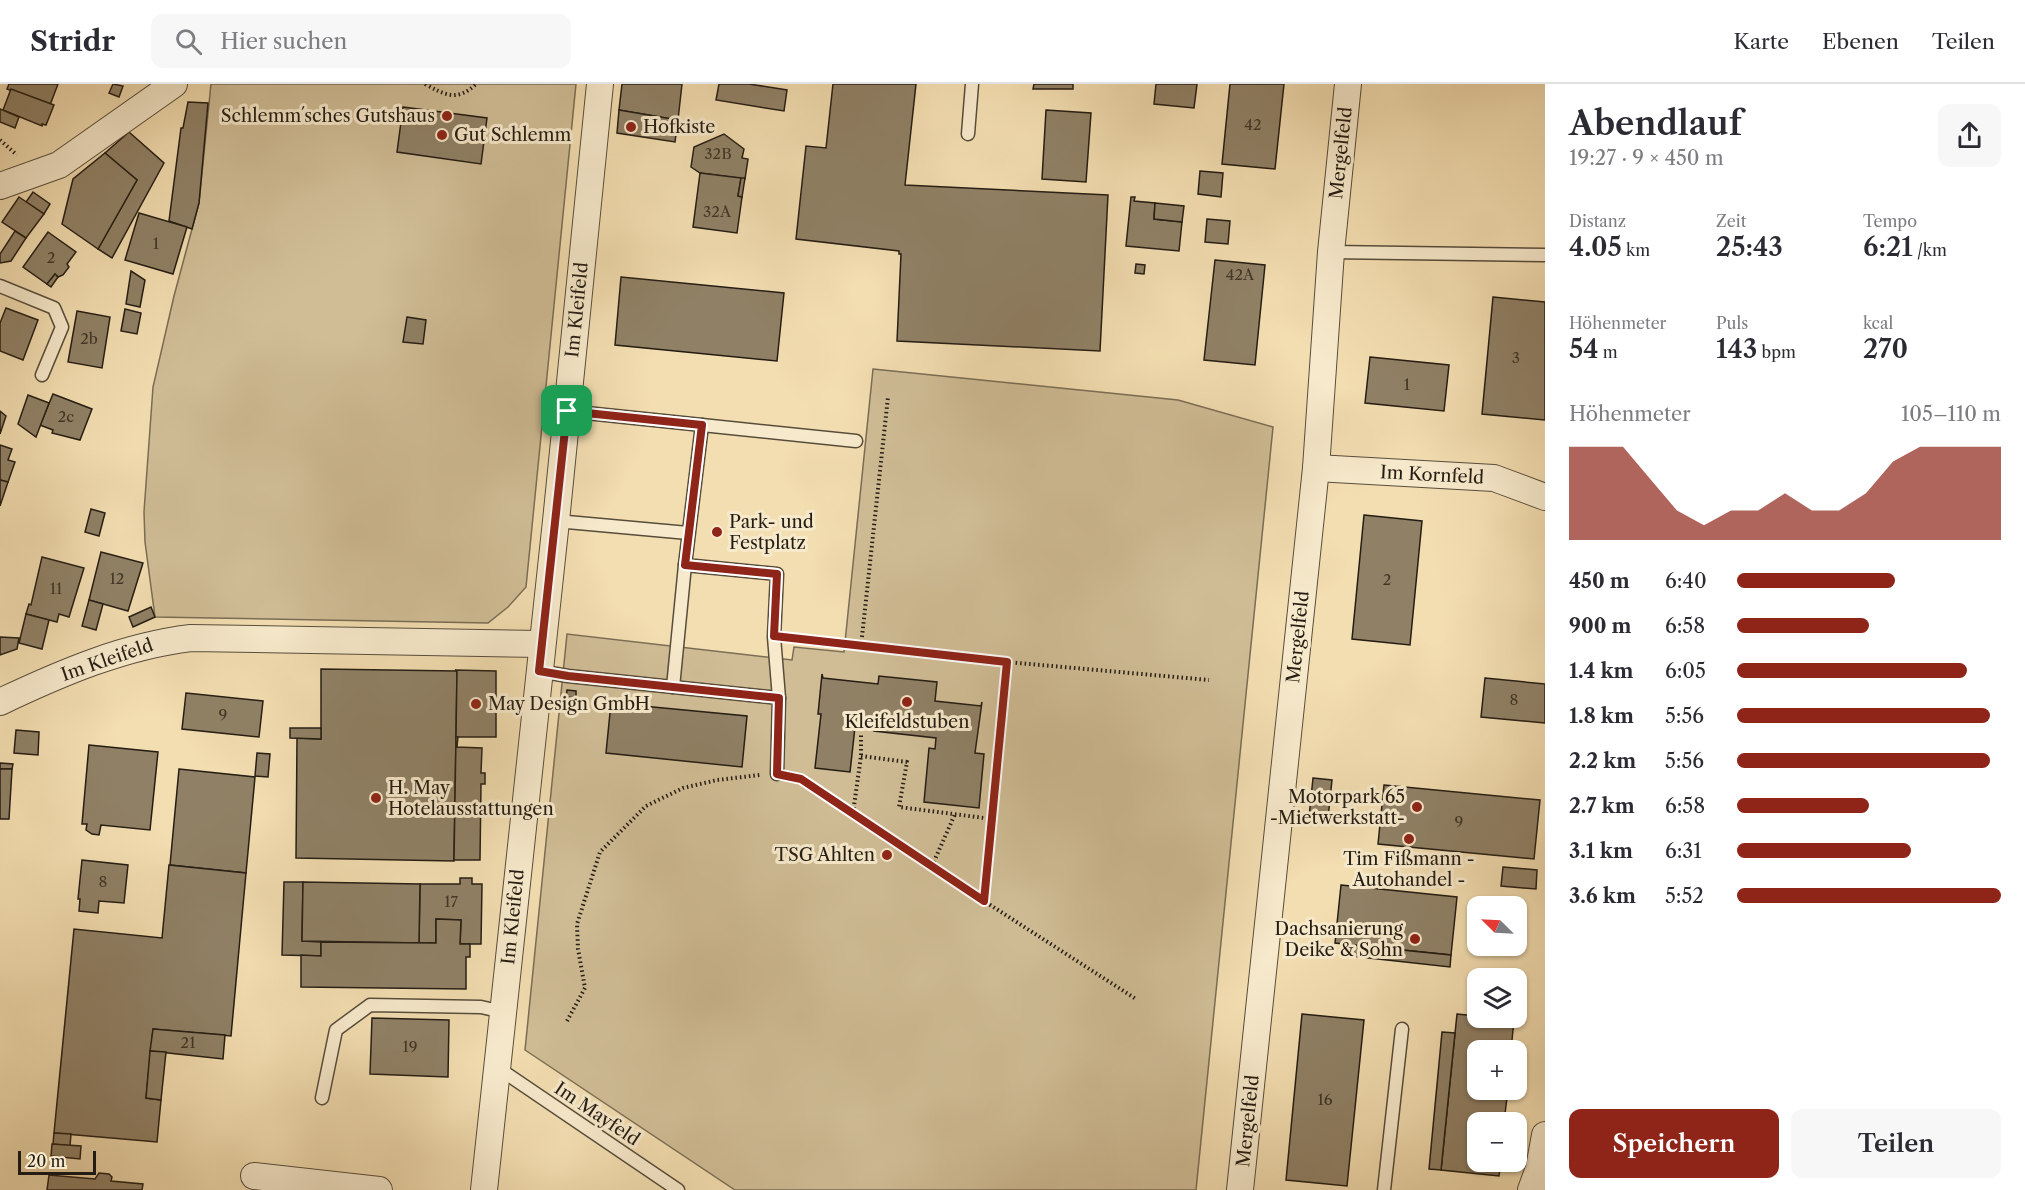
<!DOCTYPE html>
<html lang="de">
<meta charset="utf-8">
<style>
body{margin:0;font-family:"Libre Caslon Text",serif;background:#f7f7f7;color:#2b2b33;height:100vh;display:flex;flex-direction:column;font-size:22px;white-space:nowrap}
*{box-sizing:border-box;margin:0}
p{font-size:20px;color:#7c7c81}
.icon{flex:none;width:33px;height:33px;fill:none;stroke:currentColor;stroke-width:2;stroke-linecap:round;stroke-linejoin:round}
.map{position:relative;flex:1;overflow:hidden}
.drawer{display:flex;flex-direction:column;background:#fff;width:480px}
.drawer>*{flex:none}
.needle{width:39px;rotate:294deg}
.controls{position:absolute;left:1467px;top:812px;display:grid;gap:12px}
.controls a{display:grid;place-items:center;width:60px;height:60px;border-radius:12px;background:#fff;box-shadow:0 2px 4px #0004;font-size:30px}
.scale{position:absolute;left:18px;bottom:15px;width:78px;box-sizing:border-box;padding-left:6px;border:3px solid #251d14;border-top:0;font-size:16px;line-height:21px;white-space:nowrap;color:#251d14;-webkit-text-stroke:4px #f7eacc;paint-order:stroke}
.pin{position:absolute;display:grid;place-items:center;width:51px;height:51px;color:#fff;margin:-26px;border-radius:12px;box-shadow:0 3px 9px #0006}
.round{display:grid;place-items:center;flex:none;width:63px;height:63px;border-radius:12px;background:#f7f7f7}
.summary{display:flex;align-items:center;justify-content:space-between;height:102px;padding:0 24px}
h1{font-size:33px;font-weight:600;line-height:45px}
.metrics{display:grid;grid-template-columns:repeat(3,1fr);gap:9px;height:102px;padding:6px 24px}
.metrics div{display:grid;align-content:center}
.metrics b{font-size:26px;font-weight:600}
.metrics small{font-size:16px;font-weight:400}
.metrics p{font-size:16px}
.chart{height:168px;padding:12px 24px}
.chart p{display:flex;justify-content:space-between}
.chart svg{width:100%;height:108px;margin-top:6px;fill:#8f2418;opacity:.7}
.action{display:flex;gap:12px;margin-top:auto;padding:12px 24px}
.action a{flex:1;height:69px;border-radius:12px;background:#8f2418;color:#fff;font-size:24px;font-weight:600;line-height:69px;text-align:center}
.action a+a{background:#f7f7f7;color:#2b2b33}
ul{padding:0 24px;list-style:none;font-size:20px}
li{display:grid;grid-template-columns:96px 72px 1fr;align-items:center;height:45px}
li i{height:15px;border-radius:8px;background:#8f2418}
header{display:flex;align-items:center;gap:36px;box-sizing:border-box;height:84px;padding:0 30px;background:#fff;border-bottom:2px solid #e1e1e2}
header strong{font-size:28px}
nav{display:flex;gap:33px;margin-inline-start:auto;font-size:21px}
.search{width:420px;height:54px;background:#f7f7f7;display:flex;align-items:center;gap:15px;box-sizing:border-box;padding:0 21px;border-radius:12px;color:#7c7c81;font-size:22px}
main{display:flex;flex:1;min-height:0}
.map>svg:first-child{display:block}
.green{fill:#d0bd96;stroke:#7a6d55;stroke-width:1.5}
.building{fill:#908166;stroke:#251d14;stroke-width:1.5}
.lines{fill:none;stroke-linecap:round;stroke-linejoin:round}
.lane-casing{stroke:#584d3b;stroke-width:15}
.street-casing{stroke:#584d3b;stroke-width:28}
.path{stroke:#251d14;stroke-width:4;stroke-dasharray:1.5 3;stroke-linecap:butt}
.lane{stroke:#f7eacc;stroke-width:12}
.street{stroke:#f7eacc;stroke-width:26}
.route-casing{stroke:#fff;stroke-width:12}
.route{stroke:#8f2418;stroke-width:8}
.poi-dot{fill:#8f2418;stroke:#f7eacc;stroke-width:2}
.labels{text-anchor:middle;stroke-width:6;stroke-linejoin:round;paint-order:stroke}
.number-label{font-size:15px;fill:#403628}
.poi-label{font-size:18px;fill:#251d14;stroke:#f7eacc;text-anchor:start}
.street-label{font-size:18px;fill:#251d14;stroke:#f7eacc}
</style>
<header>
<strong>Stridr</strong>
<div class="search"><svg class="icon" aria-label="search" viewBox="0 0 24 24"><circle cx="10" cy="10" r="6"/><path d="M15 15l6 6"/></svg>Hier suchen</div>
<nav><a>Karte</a><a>Ebenen</a><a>Teilen</a></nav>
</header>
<main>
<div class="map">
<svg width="1545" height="1106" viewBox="0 0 1545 1106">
<rect width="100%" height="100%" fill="#f3deb1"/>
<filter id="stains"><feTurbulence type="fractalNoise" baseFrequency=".00333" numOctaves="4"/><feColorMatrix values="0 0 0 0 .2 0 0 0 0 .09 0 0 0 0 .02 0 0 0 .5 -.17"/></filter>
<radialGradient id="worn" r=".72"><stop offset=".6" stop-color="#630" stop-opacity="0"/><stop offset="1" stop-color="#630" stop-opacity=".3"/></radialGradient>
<!-- green -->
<g class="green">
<path d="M211,0h365l-50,503 -18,20 -20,16 -333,-6 -10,-75 -1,-30 9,-125 21,-91 25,-93z"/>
<path d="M873,285l305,31 95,27 -77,763h-461l-210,-140 42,-416 225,26 2,-13 50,5z"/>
</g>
<!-- building -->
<g class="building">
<path d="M9,0h49l-8,21 -43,-16z"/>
<path d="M113,0l10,2 -4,11 -10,-4z"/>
<path d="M622,0h60l-4,36 -59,-10z"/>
<path d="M719,0h30l38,6 -3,21 -68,-11z"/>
<path d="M833,0h83l-11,101 203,10 -8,156 -203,-10 4,-87h-2v-3l-103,-12 10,-93 20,2z"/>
<path d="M1034,0h39v5h-40z"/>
<path d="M1156,0h41l-3,24 -40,-4z"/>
<path d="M1230,0h54l-9,85 -53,-5z"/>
<path d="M11,5l43,16 -8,20 -4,-1v2l-39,-16z"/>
<path d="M188,18l20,1 -9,100 -7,26 -23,-8 12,-93h2z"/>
<path d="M403,23l84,11 -6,46 -84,-12z"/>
<path d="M0,25l19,8 -4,11 -15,-6z"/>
<path d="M619,26l59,10 -3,22 -58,-9z"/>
<path d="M1046,26l45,3 -5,69 -44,-3z"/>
<path d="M129,48l35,31 -52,95 -14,-9 39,-69 -32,-27z"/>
<path d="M724,50l20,15 -2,9 6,1 -3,20 -45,-6 -9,-6 3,-20z"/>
<path d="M105,69l32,27 -39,69 -36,-25 11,-45z"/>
<path d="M1200,87l23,2 -2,24 -23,-3z"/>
<path d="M700,89l41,5 -3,18 4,1 -5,36 -44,-6z"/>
<path d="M741,94h4l-3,19 -4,-1z"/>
<path d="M33,108l17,12 -6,10 -18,-12z"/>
<path d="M19,113l25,17 -18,24 -24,-16z"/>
<path d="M1131,113h4l-1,4 21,2 -1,16 28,3 -3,29 -53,-5z"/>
<path d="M1155,119l29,3 -2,16 -28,-3z"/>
<path d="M139,129l48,14 -14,47 -48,-14z"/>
<path d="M1207,135l23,2 -2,23 -23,-2z"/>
<path d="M15,147l11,7 -15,23 -11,2v-9z"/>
<path d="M48,148l28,20 -9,12 2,3 -6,8 -5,2 -3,-3 -8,10 -24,-17z"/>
<path d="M1215,176l50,5 -10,100 -51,-5z"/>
<path d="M1136,180l9,1 -1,9 -9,-1z"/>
<path d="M131,187l14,9 -5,27 -14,-3z"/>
<path d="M55,190l3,3 -7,10 -4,-3z"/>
<path d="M621,193l163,16 -7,68 -162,-16z"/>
<path d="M1493,213l52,5v118l-63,-6z"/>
<path d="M6,224l32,12 -15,40 -23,-9v-28z"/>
<path d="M125,225l16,4 -4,21 -16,-3z"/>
<path d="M77,227l33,6 -8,51 -34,-6z"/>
<path d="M407,233l19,3 -3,24 -20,-2z"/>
<path d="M1370,273l79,8 -5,46 -79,-8z"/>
<path d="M53,310l39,15 -12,31 -28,-7 1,-3 -13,-5z"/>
<path d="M28,311l21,8 -13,34 -18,-13z"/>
<path d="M0,327l6,5 -6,18z"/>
<path d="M0,361l12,4 -4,11 7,2 -7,20 -8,-2z"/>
<path d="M0,396l8,2 -8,24z"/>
<path d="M91,425l14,4 -6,23 -14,-4z"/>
<path d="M1364,431l58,6 -12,124 -58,-6z"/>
<path d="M101,468l42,11 -15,48 -39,-11z"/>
<path d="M42,473l42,11 -15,49 -10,-3 -2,8 -31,-8 3,-10 2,1z"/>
<path d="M89,516l14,4 -7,26 -14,-4z"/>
<path d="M151,523l4,10 -22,10 -4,-10z"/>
<path d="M26,530l23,6 -7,29 -23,-6z"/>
<path d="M0,553l19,1 -2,11 -17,6z"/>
<path d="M321,585l136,2 -3,190 -158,-3 1,-120 24,1z"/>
<path d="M455,586l41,1v66h-40l1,-66z"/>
<path d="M822,590l1,4 55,6 1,-8 58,6 -2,19 46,5 1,-4 -7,51 9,1 -5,54 -55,-6 5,-54 6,1 1,-11 -62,-7 1,-11 -19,-2 -6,54 -35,-4 6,-54h-3z"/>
<path d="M1485,594l60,6v39l-64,-6z"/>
<path d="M567,606l9,1v7l-10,-1z"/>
<path d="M186,609l77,8 -4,36 -77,-8z"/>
<path d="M611,619l136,13 -5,51 -136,-14z"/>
<path d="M290,644h31v11l-31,-1z"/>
<path d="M16,646l23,2 -1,23 -24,-2z"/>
<path d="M456,653h2l-1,10 25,1 -1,25h4v11h-4l-1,76h-26z"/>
<path d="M89,661l69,7 -8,78 -49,-5 -2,10 -7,-1 -6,-4 1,-6h-5z"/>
<path d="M257,669l13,1 -2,23 -13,-1z"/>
<path d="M0,679l13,1 -1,5h-12z"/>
<path d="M0,685h12l-3,50h-9z"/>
<path d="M179,685l76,8 -9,96 -76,-8z"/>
<path d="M1313,694l19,2 -4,38 -19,-1z"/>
<path d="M1384,701l156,15 -6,59 -156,-15z"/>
<path d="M82,776l46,5 -4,38 -25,-2 -1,12 -19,-2 1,-12h-2z"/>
<path d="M169,781l77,8 -15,163 -78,-7 -7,69 15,2 -4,42 -103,-9 20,-204 88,9z"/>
<path d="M1503,783l34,3 -1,19 -35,-3z"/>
<path d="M460,794h12v6h10l-1,60h-21l1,-24 -25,-1v24h-17l1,-59h40z"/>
<path d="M284,798h19l-1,59 19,1v14l-39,-1z"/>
<path d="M303,798l117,2 -1,59 -117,-2z"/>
<path d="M1341,801l116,12 -6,58 -116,-12z"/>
<path d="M436,835l25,1 -1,24h10v13h-4v32l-165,-2v-32l20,1v-14l115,1z"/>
<path d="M1352,861l99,10 -1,12 -99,-11z"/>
<path d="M1302,930l62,6 -17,166 -61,-6z"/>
<path d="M1457,930l57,6 -3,30h-33v39h30l-4,33h-26v39h23l-2,15 -58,-6z"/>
<path d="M372,934l77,2 -1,57 -78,-3z"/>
<path d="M153,945l72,6 -2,24 -73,-8z"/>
<path d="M1442,948l13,1 -14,137 -12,-1z"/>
<path d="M150,967l16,1 -5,48 -15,-2z"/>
<path d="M54,1049l17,1 -1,12 -17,-2z"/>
<path d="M52,1060l29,2 -1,13 -29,-3z"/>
<path d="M99,1089l10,1 3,3 -1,4 32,3 -1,6h-95l2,-15 46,4z"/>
</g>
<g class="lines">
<defs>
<g id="lane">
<path d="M968,50l4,-50"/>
<path d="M1331,168l214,3"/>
<path d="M0,202l54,22 8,19 -20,48"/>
<path d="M567,327l135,14 -17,140 92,9 -3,63 5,61"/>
<path d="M702,341l154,16"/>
<path d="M556,437l132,12"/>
<path d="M539,587l29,5 211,22 -2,76"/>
<path d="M673,603l12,-122"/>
<path d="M498,984l180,122"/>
<path d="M322,1014l14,-68 34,-25 111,2 22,5"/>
<path d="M1384,1106l18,-161"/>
</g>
<g id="street">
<path d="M0,102l59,-21 115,-81"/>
<path d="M1316,384l178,10 51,19"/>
<path d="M0,618c61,-29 124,-56 191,-64l351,6"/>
<path d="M254,1092l125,14"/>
<path d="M484,1106l72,-669 44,-437"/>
<path d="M1240,1106l76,-722 15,-216 17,-168"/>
<path d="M1531,1106l8,-22 6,-33"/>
</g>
</defs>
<!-- lane casing -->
<use href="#lane" class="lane-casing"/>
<!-- street casing -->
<use href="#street" class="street-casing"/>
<!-- path -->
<g class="path">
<path d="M425,0c20,11 32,18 51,0"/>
<path d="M0,56l17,15"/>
<path d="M792,554l215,24 202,18"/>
<path d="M861,562l27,-249"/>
<path d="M861,672l46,6 -8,45 93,12"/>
<path d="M794,693l7,2 183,122 152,98"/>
<path d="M853,729l8,-57v-21"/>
<path d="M932,782l23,-52"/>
<path d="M984,817l23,-239"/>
<path d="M567,937l18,-33 -7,-39 -1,-25 23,-72 46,-46 37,-18 34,-8 43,-5"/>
</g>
<!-- lane -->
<use href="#lane" class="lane"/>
<!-- street -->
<use href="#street" class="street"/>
</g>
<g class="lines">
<defs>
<path id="route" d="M567,327l135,14 -17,140 92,9 -3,62 233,26 -23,239 -183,-122 -24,-5 2,-76 -211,-22 -29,-5z"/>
</defs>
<!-- route casing -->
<use href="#route" class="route-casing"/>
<!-- route -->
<use href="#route" class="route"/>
</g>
<!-- markers -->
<g class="poi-dot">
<circle cx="447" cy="32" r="6"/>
<circle cx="631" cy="43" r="6"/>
<circle cx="442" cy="51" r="6"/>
<circle cx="717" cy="448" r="6"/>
<circle cx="907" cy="618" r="6"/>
<circle cx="476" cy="620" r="6"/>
<circle cx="376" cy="714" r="6"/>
<circle cx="1417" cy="723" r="6"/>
<circle cx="1409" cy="755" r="6"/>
<circle cx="887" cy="771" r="6"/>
<circle cx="1415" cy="855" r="6"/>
</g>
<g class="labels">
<!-- number labels -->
<g class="number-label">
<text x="1253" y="46">42</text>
<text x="718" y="75">32B</text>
<text x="717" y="133">32A</text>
<text x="156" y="165">1</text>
<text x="51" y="179">2</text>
<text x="1240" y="196">42A</text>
<text x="89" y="260">2b</text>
<text x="1516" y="279">3</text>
<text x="1407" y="306">1</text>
<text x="66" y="338">2c</text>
<text x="117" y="500">12</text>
<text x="1387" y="501">2</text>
<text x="56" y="510">11</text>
<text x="1514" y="621">8</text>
<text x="223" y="636">9</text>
<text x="1459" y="743">9</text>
<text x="103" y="803">8</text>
<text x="451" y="823">17</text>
<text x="188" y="964">21</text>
<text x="410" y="968">19</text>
<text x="1325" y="1021">16</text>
</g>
<!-- poi labels -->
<g class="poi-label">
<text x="435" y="38" text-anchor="end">Schlemm´sches Gutshaus</text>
<text x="643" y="49">Hofkiste</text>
<text x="454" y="57">Gut Schlemm</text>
<text x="729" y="444">Park- und<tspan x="729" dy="21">Festplatz</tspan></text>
<text x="488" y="626">May Design GmbH</text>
<text x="907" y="644" text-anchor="middle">Kleifeldstuben</text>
<text x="388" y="710">H. May<tspan x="388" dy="21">Hotelausstattungen</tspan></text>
<text x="1405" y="719" text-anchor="end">Motorpark 65<tspan x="1405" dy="21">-Mietwerkstatt-</tspan></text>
<text x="875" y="777" text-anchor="end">TSG Ahlten</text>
<text x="1409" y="781" text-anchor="middle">Tim Fißmann -<tspan x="1409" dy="21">Autohandel -</tspan></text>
<text x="1403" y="851" text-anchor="end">Dachsanierung<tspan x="1403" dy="21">Deike &amp; Sohn</tspan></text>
</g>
<!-- street labels -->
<g class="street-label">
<text transform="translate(1341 69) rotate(-84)" y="6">Mergelfeld</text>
<text transform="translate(577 226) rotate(-84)" y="6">Im Kleifeld</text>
<text transform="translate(1432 391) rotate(3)" y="6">Im Kornfeld</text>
<text transform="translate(1298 553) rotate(-84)" y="6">Mergelfeld</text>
<text transform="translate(107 576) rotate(-19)" y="6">Im Kleifeld</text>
<text transform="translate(513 833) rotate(-84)" y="6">Im Kleifeld</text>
<text transform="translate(597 1030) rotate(34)" y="6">Im Mayfeld</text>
<text transform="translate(1248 1037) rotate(-84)" y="6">Mergelfeld</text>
</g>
</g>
<rect width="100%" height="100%" filter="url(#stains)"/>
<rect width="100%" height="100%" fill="url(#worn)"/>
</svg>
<div class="controls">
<a><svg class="needle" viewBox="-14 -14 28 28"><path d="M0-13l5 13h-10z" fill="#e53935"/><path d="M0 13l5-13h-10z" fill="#7c7c81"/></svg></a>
<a><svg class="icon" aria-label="layers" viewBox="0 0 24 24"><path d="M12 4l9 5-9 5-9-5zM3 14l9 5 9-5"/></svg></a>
<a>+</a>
<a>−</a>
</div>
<div class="scale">20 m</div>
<div class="pin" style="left:567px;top:327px;background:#1e9e55"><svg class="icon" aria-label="arrive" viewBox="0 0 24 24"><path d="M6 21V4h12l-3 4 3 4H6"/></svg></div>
</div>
<section class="drawer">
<div class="summary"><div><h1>Abendlauf</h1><p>19:27 · 9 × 450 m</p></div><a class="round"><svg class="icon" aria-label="share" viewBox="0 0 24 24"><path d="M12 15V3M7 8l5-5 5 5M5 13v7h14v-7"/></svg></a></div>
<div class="metrics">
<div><p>Distanz</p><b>4.05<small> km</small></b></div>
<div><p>Zeit</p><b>25:43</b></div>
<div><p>Tempo</p><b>6:21<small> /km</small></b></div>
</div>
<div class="metrics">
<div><p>Höhenmeter</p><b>54<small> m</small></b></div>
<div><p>Puls</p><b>143<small> bpm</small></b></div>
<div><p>kcal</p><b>270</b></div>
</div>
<div class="chart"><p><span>Höhenmeter</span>105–110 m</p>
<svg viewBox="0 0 160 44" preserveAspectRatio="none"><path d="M0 44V6L10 6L20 6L30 19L40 32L50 38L60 32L70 32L80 25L90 32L100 32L110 25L120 12L130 6L140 6L150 6L160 6V44z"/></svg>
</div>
<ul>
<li><b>450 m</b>6:40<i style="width:60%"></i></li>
<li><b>900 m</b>6:58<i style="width:50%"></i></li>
<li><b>1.4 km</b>6:05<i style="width:87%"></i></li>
<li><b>1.8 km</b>5:56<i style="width:96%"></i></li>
<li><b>2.2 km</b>5:56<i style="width:96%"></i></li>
<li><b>2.7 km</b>6:58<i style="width:50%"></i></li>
<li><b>3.1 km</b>6:31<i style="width:66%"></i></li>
<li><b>3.6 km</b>5:52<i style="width:100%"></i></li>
</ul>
<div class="action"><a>Speichern</a><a>Teilen</a></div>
</section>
</main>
